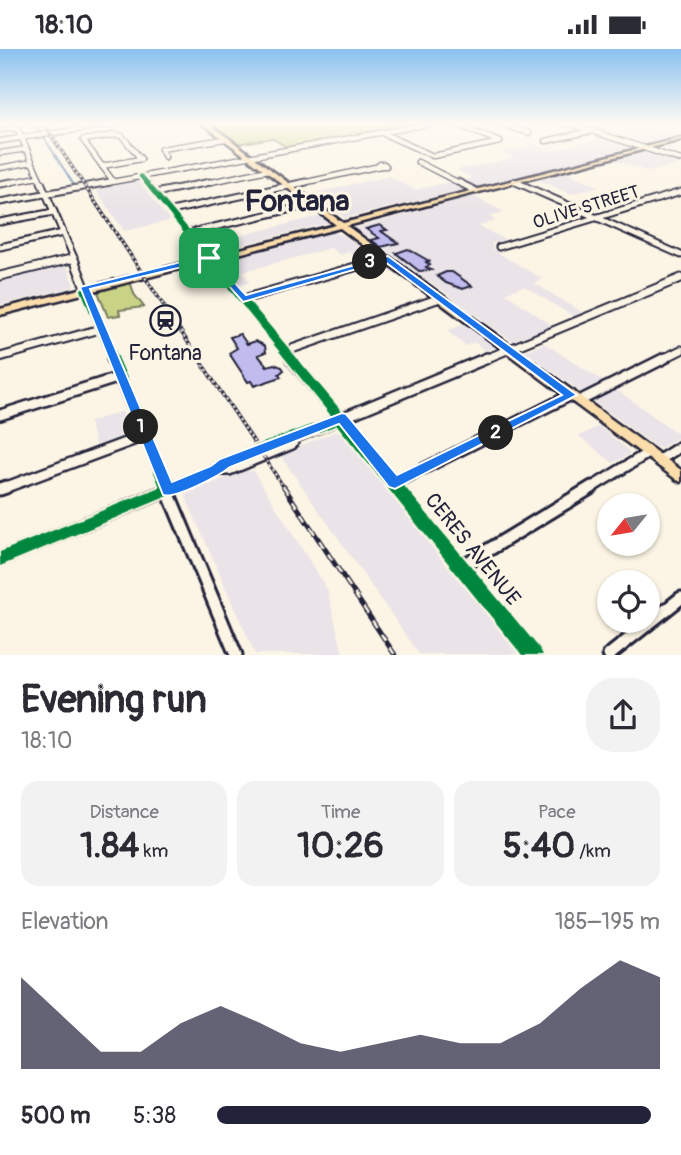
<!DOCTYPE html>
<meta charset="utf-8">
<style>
body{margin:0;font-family:Pangolin,sans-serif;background:#f2f2f3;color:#2b2b33;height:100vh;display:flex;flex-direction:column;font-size:26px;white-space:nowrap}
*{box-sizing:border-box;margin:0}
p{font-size:23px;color:#7c7c81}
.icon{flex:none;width:38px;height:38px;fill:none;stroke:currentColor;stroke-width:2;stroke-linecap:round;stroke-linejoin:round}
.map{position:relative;height:606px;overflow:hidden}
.panel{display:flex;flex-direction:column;background:#fff;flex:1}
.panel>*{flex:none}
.needle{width:46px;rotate:240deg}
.buttons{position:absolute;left:597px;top:444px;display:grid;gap:14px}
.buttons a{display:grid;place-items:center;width:63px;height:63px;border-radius:50%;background:#fff;box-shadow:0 2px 5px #0004;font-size:35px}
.pin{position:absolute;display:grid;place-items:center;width:60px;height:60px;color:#fff;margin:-30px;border-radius:14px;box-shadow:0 4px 10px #0006}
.km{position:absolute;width:35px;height:35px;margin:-18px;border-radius:50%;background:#222;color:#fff;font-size:19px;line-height:35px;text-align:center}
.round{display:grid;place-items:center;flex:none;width:74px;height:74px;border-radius:28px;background:#f2f2f3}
.overview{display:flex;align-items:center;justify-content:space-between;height:119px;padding:0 21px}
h1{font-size:38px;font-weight:800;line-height:52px}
.figures{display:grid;grid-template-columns:repeat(3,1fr);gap:10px;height:119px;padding:7px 21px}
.figures div{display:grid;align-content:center;border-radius:18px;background:#f2f2f3;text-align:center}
.figures b{font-size:35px;font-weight:800}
.figures small{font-size:19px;font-weight:400}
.figures p{font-size:19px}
.chart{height:196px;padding:14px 21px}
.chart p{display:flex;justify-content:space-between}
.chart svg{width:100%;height:126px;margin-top:7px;fill:#22223b;opacity:.7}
ul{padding:0 21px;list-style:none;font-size:23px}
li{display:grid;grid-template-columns:112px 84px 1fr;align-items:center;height:52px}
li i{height:18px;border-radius:9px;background:#22223b}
.status{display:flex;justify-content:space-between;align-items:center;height:49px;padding:0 35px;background:#fff;direction:ltr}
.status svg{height:19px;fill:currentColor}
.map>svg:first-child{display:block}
.built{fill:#eae4e8}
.green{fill:#c8d386;stroke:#757a60;stroke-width:2}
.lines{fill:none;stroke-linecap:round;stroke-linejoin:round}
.stream{stroke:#6c8daf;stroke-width:2}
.building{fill:#c1bcee;stroke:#22223b;stroke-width:2}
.minor-far4-casing{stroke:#22223b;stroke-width:7}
.minor-far3-casing{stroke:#22223b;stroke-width:9}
.minor-far2-casing{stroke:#22223b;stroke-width:11}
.minor-far1-casing{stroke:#22223b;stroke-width:14}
.minor-casing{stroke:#22223b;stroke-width:17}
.major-casing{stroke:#22223b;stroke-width:5}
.minor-far4{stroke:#fcf5e5;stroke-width:4.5}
.minor-far3{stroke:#fcf5e5;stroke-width:5}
.minor-far2{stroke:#fcf5e5;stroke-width:7}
.minor-far1{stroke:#fcf5e5;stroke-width:9}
.minor{stroke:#fcf5e5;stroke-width:11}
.major{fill:#faddab;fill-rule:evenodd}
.rail-far1-casing{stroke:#22223b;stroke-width:3.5}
.rail-casing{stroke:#22223b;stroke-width:5}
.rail-far1{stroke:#fcf5e5;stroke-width:2;stroke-dasharray:2.5;stroke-linecap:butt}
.rail{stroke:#fcf5e5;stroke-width:2.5;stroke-dasharray:8;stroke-linecap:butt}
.cycleway-casing{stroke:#fcf5e5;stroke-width:5}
.cycleway{fill:#00873e;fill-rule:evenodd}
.route{fill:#1a73e8;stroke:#fff;stroke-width:2;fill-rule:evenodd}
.labels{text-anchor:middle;stroke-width:6;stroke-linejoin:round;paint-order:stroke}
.far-street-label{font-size:18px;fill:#22223b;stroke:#fcf5e5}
.poi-label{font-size:21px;fill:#22223b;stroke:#fcf5e5}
.street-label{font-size:21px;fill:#22223b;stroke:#fcf5e5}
.far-town-label{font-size:30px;font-weight:bold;fill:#22223b;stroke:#fcf5e5}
</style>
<div class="status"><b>18:10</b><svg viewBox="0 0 49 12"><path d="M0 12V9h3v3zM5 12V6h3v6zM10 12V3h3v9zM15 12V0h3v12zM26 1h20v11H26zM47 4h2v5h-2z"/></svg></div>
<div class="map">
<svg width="681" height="606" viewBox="0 0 681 606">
<rect width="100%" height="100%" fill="#fcf5e5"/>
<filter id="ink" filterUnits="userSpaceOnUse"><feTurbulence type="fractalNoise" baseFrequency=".0143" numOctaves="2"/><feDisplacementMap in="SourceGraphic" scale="14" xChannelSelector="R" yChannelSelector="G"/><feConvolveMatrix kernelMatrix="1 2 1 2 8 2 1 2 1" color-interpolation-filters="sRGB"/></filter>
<g filter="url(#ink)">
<!-- built -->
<g class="built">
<path d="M648,78l32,9 -35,9 -26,-7 29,-3 -13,-5z"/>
<path d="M605,89l30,10 -160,39 -14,-6 11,-3 -16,-8 58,-12 -13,-6 33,-7 15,6z"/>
<path d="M648,103l33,10v2l-32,8 -35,-12z"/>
<path d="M565,123l34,14 -28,8 -34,-15z"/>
<path d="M389,127l26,14 37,-9 15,8 -122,29 -35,-24z"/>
<path d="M138,131l32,41 -46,10 -30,-44z"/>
<path d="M473,147l31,16 -15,4 6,5 -16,5 30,16 -17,1v6l8,2 -2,2 45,26 -9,4 50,30 -10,4 -50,-31 -19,7 48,33 -41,15 -157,-113z"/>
<path d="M320,167l9,7 -113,28 -10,-7z"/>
<path d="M331,182l13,5 32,21 -16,5 -11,-10 -9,3 -9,-7 -89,24 8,10 -9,3 -22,-25z"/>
<path d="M63,216h4l7,22 -74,18v-25z"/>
<path d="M465,275l30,23 -9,4 -12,-9 -9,4 -18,-15z"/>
<path d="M544,294l73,47 64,46 -20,12 -5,-1 -131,-96z"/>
<path d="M122,362l9,19 -5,5 -30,11 -7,-24z"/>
<path d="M599,377l30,25v4l-16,8 -34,-27z"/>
<path d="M336,382l4,1 179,222h-100l-139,-199z"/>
<path d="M248,419l2,4 3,-2 74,119 16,65h-88l-69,-156 1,-4z"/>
</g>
<!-- green -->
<g class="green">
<path d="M209,74h176l12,6 -109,19 -16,-10 -35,6z"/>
<path d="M127,234l4,1 3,10 10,13 -25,3 1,5 -12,2 -10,-25z"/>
</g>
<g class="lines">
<!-- stream -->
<g class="stream">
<path d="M35,74l6,10"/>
<path d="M43,87l31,49"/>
</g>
</g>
<!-- building -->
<g class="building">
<path d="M380,176l7,5 -6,1 17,12 -17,4 -10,-7 8,-2 -13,-9z"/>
<path d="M408,200l21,12 -3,1 4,3 -4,2 5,3 -12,1 -23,-18z"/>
<path d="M446,223h6l20,14 -9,3 -17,-6 -9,-7z"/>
<path d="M240,285l7,10 9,-3 9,5 1,6 -8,3 9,11 7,-2 8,3 2,3 -5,4 2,3 -27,9 -3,-5 -3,1 -19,-29 8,-5 -7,-11z"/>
</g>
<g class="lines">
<defs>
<g id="minor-far4">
<path d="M15,74l27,61"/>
<path d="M453,74l47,19"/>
<path d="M499,74l30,10"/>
<path d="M567,74l114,37"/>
<path d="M0,81l17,-2"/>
<path d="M382,84l51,23 67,-14"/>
<path d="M113,85l9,2 19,23"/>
<path d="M0,92l121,-18"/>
<path d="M546,92l45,-10"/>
<path d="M0,104l27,-4"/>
<path d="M165,108l-4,-8 64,-10"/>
<path d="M418,113l43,22"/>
<path d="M380,115h4l2,2h-8z"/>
<path d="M102,117l39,-7"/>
<path d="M0,119l32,-6"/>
<path d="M141,127l6,8"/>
<path d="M113,132l-30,-41 33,-5"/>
<path d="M514,132l6,3"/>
<path d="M2,135l36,-7"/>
<path d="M101,135l332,-61"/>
<path d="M201,135l67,-14"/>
<path d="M298,135l82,-18"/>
</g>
<g id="minor-far3">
<path d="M41,133l34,78"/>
<path d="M146,133l64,78"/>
<path d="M458,133l18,9"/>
<path d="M516,133l165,73"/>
<path d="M0,135l11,-2"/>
<path d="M155,144l55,-11"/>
<path d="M0,153l110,-20"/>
<path d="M171,162l135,-29"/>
<path d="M0,173l54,-10"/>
<path d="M188,184l125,-29"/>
<path d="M0,198l63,-14"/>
<path d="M499,198l182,-55"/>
<path d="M64,211l10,-2"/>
<path d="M377,211l8,-2"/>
</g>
<g id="minor-far2">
<path d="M74,210l39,101"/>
<path d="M209,210l83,101"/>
<path d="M0,227l71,-17"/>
<path d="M243,250l140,-40"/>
<path d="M286,302l154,-53"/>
<path d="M0,308l100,-28"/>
<path d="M483,311l198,-82"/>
<path d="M661,311l20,-10"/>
</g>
<g id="minor-far1">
<path d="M112,309l55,131"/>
<path d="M290,309l108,131"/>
<path d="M579,352l86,-43"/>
<path d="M0,366l120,-38"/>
<path d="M659,411l22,-14"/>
<path d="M216,421h13l63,-26 4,-7"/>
<path d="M395,434l176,-88"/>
<path d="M1,440l143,-53"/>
<path d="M171,440l45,-19 9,-7 71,-26 191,-79"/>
<path d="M589,440l59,-36"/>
</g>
<g id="minor">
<path d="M166,438l70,168"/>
<path d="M396,438l138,168"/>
<path d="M0,440l6,-2"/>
<path d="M0,510l175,-72"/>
<path d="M462,517l130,-79"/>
<path d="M609,606l72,-57"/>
</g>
<path id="major" d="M202,74h6l135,100 338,-85v2l-334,86 334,244v12l-4,-2 -337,-252 -340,87v-6l336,-84z"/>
</defs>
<!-- minor-far4 casing -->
<use href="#minor-far4" class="minor-far4-casing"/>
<!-- minor-far3 casing -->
<use href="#minor-far3" class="minor-far3-casing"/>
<!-- minor-far2 casing -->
<use href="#minor-far2" class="minor-far2-casing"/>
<!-- minor-far1 casing -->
<use href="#minor-far1" class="minor-far1-casing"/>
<!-- minor casing -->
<use href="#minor" class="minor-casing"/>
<!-- major casing -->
<use href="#major" class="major-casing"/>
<!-- minor-far4 -->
<use href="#minor-far4" class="minor-far4"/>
<!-- minor-far3 -->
<use href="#minor-far3" class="minor-far3"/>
<!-- minor-far2 -->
<use href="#minor-far2" class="minor-far2"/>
<!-- minor-far1 -->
<use href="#minor-far1" class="minor-far1"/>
<!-- minor -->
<use href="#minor" class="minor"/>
<!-- major -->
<use href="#major" class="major"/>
<defs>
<path id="rail-far1" d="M43,74l242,366"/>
<path id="rail" d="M284,438l111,168"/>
</defs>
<!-- rail-far1 casing -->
<use href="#rail-far1" class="rail-far1-casing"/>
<!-- rail casing -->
<use href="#rail" class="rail-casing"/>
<!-- rail-far1 -->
<use href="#rail-far1" class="rail-far1"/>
<!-- rail -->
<use href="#rail" class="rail"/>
<defs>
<path id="cycleway" d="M141,125l2,1 201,239 2,1 2,4 192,230 3,6h-21l-185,-230 -107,42 -9,7 -221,92v-14l160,-65 -79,-197 1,-2h6l1,2 83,192 39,-16 9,-7 112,-42 -193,-240v-2z"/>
</defs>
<!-- cycleway casing -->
<use href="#cycleway" class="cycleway-casing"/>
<!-- cycleway -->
<use href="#cycleway" class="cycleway"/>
</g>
</g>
<!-- sky -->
<linearGradient id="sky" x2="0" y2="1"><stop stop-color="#8ac1f0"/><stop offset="0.47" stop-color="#fefaf3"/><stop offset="1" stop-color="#fefaf3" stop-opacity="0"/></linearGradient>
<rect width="681" height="159" fill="url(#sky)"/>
<!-- route -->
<path class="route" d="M209,206l37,40 142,-39 189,139 -182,94 -6,-2 -50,-63 -109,43c-11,9 -55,32 -67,28l-83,-208zM207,212l36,41 141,-41 178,134 -165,80 -51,-61 -4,-1 -122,46 -9,7 -39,16 -82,-193z"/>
<!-- icons -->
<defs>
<symbol id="station-ring" viewBox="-11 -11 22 22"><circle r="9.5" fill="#fcf5e5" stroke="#22223b" stroke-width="1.5"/><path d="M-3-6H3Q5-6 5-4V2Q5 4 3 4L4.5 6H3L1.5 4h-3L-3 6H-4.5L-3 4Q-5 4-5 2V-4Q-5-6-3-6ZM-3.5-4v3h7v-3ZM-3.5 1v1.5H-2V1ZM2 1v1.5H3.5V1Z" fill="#22223b"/></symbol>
</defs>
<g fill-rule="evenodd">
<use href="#station-ring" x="148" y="254" width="35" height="35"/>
</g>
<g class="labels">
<!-- far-street labels -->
<g class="far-street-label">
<text transform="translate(586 158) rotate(-17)" y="6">OLIVE STREET</text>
</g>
<!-- poi labels -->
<g class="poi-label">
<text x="165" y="311">Fontana</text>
</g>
<!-- street labels -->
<g class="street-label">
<text transform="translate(473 500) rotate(51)" y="7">CERES AVENUE</text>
</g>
<!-- far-town labels -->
<g class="far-town-label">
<text x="297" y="162">Fontana</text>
</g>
</g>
</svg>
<div class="buttons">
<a><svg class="needle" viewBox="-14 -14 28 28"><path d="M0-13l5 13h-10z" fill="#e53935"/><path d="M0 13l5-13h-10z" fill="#7c7c81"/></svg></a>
<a><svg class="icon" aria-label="locate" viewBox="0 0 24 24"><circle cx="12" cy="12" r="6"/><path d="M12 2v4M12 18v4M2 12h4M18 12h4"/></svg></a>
</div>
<div class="pin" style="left:209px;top:209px;background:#1e9e55"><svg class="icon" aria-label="arrive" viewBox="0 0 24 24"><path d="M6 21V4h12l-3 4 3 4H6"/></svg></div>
<b class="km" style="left:141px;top:378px">1</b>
<b class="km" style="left:496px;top:384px">2</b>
<b class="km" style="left:370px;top:213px">3</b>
</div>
<section class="panel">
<div class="overview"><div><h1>Evening run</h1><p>18:10</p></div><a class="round"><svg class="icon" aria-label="share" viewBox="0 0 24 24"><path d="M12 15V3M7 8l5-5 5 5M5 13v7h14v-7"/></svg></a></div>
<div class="figures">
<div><p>Distance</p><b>1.84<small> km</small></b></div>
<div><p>Time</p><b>10:26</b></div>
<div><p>Pace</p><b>5:40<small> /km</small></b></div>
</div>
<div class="chart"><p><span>Elevation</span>185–195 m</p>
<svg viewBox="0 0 160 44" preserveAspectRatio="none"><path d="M0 44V12L10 25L20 38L30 38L40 28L50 22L60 28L70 35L80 38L90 35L100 32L110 35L120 35L130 28L140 16L150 6L160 12V44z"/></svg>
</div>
<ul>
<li><b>500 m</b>5:38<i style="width:98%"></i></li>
</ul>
</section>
